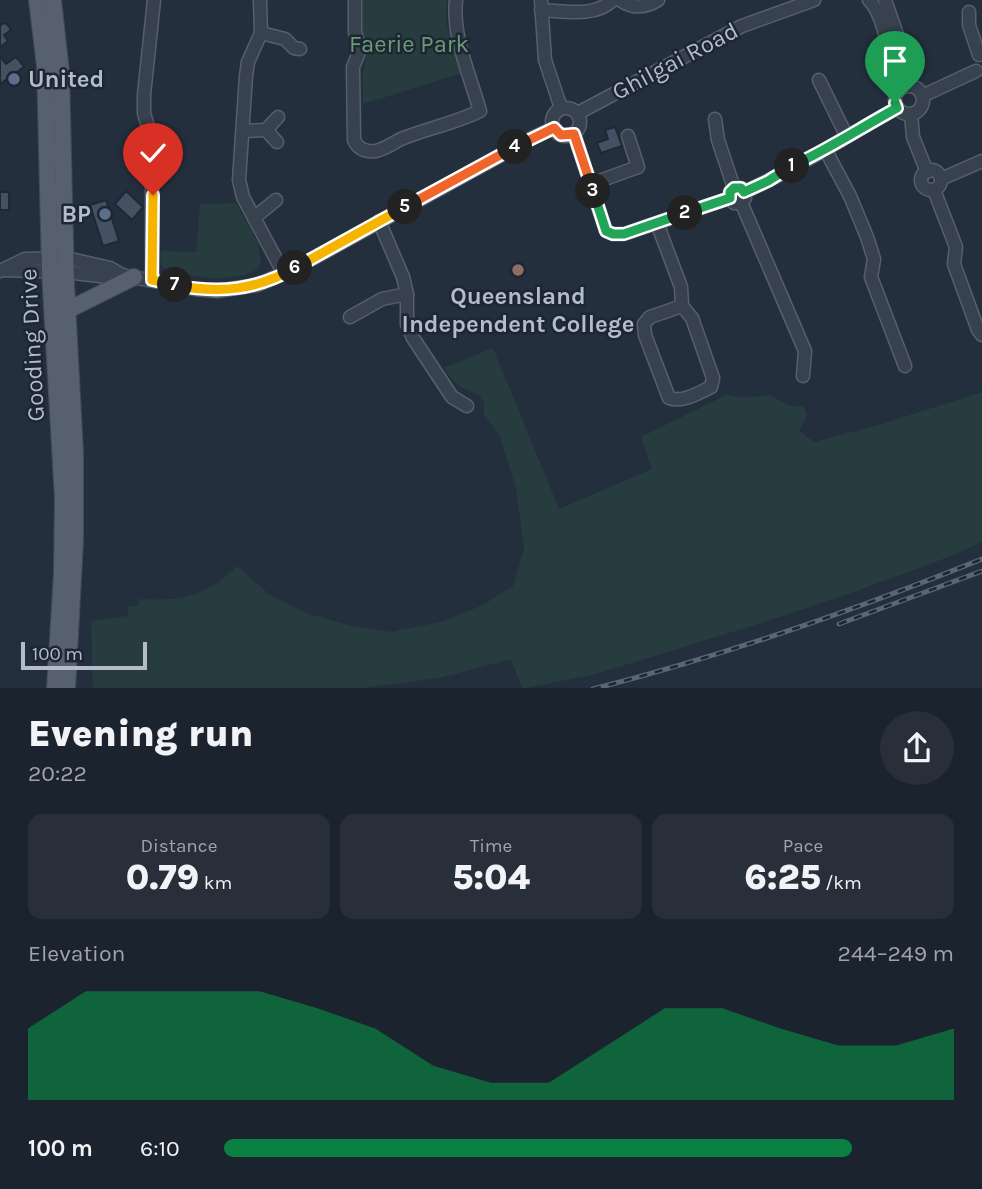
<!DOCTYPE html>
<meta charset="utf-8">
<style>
body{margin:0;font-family:Karla,sans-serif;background:#282f3a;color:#f1f3f6;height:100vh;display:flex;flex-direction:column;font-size:26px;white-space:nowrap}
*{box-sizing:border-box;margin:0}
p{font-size:23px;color:#a0a4aa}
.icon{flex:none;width:38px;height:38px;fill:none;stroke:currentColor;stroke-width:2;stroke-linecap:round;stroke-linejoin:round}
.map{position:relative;height:688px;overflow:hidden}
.details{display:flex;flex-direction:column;background:#1b232e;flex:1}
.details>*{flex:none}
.scale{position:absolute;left:21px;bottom:18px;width:126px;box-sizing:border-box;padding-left:7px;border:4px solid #b4bcc9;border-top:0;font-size:19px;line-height:24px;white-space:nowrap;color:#b4bcc9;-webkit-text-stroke:5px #1d2633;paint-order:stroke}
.pin{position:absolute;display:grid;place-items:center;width:60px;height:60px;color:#fff;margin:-72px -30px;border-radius:50% 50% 50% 0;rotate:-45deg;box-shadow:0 0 7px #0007}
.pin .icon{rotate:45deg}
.km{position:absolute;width:35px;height:35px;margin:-18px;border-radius:50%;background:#222;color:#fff;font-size:19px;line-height:35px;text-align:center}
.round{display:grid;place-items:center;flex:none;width:74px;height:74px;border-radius:37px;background:#282f3a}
.summary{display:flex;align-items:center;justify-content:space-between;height:119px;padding:0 28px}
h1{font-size:38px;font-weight:800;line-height:52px}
.metrics{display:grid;grid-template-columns:repeat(3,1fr);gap:10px;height:119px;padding:7px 28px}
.metrics div{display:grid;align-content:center;border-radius:14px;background:#282f3a;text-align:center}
.metrics b{font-size:35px;font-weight:800}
.metrics small{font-size:19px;font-weight:400}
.metrics p{font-size:19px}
.chart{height:196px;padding:14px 28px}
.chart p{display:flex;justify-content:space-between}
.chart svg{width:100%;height:126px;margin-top:7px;fill:#0b8043;opacity:.7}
ul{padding:0 28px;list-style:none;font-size:23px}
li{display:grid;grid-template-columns:112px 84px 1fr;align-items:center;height:52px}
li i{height:18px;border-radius:9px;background:#0b8043}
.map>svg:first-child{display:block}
.green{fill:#263c3f}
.building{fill:#455162;stroke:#1f2835;stroke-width:2}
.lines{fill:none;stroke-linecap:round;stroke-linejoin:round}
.minor-casing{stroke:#565f6c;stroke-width:15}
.major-casing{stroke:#414a57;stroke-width:18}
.minor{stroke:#38414e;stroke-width:12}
.major{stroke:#56606e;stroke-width:16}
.rail-casing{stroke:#5a6575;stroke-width:5}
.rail{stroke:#1d2633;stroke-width:2.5;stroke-dasharray:8;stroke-linecap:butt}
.split-1-casing{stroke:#fff;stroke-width:14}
.split-2-casing{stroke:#fff;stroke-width:14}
.split-3-casing{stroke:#fff;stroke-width:14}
.split-4-casing{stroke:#fff;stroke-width:14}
.split-5-casing{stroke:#fff;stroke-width:14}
.split-6-casing{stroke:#fff;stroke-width:14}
.split-7-casing{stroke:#fff;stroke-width:14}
.split-8-casing{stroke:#fff;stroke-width:14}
.split-1{stroke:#22a559;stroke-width:9}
.split-2{stroke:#22a559;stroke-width:9}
.split-3{stroke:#22a559;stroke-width:9}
.split-4{stroke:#f0652b;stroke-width:9}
.split-5{stroke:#f0652b;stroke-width:9}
.split-6{stroke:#f5b400;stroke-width:9}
.split-7{stroke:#f5b400;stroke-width:9}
.split-8{stroke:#f5b400;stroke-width:9}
.service-dot{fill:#5c6f8a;stroke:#1d2633;stroke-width:2.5}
.education-dot{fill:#8d6e63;stroke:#1d2633;stroke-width:2.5}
.labels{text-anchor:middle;stroke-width:5;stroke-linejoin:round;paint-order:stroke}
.park-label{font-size:24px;fill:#6b9a76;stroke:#1d2633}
.street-label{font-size:24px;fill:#b4bcc9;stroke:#1d2633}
.poi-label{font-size:24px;font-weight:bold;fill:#b4bcc9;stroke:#1d2633;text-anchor:start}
</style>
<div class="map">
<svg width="982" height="689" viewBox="0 0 982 689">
<rect width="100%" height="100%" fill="#242f3e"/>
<!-- green -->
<g class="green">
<path d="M363,0h84l-1,22 16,51 -99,31v-33l4,-17 -4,-20z"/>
<path d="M236,203l22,40 3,20 -6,8 -11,4 -26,4 -48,-6 -10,-9 1,-13 35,1 4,-48z"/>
<path d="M493,348l66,161 93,-40 -11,-32 85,-42 16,3 27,-3 19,10 16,2 3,9 -8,15 15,11 68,-18 100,-32v150l-28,13 -103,38 -96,32 -159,49 -70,14h-4l-11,-29 -72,19 -76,10h-270l-2,-67 36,-5 2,-10h9l2,-7c42,2 66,-2 97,-33l33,29 36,18 45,13 41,6 52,-11 39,-16 30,-19 11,-37 -8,-61 -17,-54 -15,-20v-11l-6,-9c-18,-5 -24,-11 -34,-26z"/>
</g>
<!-- building -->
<g class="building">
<path d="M3,23l4,1 4,6 -7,5 4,6 -8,6v-21z"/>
<path d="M0,56l6,8 10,-7 8,10 -24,17z"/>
<path d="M615,127l7,19 -21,7 -4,-10 11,-4 -3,-9z"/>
<path d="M126,191l17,16 -11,13 -17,-16z"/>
<rect x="0" y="192" width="9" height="18"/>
<path d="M106,200l13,41 -16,5 -13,-41z"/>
</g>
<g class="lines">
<defs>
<g id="minor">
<path d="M260,0l1,33 -13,29 -2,14 -7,104 4,17 41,77"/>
<path d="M355,0v32l5,18 -7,17 1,73c4,9 11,12 22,11 9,-2 17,-8 25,-12 27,-11 52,-15 79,-28 -10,-36 -28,-74 -24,-111"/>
<path d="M541,0l4,60 16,48"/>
<path d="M620,0c13,9 25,8 38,0"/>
<path d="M869,0c17,16 22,68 29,91"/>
<path d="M885,0l15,43 6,30 5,13"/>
<path d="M541,10c24,1 53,8 72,-10"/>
<path d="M969,12v13l10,30"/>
<path d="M261,33l24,6 9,9 6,1"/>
<path d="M819,80l27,55"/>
<circle cx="909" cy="100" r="14"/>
<path d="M922,96l54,-25"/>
<circle cx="566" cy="122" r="14"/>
<path d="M578,113l164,-87 72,-26"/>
<path d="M911,114l2,23 14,35"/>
<path d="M715,119l3,21 16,48"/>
<path d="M266,130l12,-13"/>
<path d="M243,131l23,-1 11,12"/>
<path d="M574,134l32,97 7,3h11l106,-36 4,5 7,-1 4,-4 -1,-6 -3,-4h-7l-4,4v6"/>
<path d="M826,151l24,45 17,41 7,22 -3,18 34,89"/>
<circle cx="931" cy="180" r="10"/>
<path d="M941,179l41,-18"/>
<path d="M591,184l47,-17 -10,-31"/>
<path d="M934,190l22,57 -2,17 24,66 4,5"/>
<path d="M744,192c54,-24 102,-56 153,-84"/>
<path d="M741,202l64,149 -2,25"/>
<path d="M254,218l22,-18"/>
<path d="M379,221l24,56 4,17v30l6,14 39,59 15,9"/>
<path d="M657,223l24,64 1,19 10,12 21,60 -2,9c-12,6 -29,16 -42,11l-24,-63 -1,-11 6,-7 32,-11"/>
<path d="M4,270l62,2 42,5 14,-2"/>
<path d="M0,271l25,-12 41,-1 44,10 12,7 73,14 22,2 40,-6 35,-15 242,-133 20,-9"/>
<path d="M152,280v-139l-8,-28v-18l10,-95"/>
<path d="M350,317l32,-18 25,-5"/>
</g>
<g id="major">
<path d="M37,0l8,66 5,205 13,228 -1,74 -7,116"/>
<path d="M53,0l8,72 5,212 9,169v88l-8,148"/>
<path d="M68,310l66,-33"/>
</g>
</defs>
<!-- minor casing -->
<use href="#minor" class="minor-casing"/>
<!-- major casing -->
<use href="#major" class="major-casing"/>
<!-- minor -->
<use href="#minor" class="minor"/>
<!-- major -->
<use href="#major" class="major"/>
<defs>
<g id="rail">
<path d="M839,624l143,-53"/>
<path d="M593,689c133,-34 262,-79 389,-130"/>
</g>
</defs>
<!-- rail casing -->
<use href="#rail" class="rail-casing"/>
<!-- rail -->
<use href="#rail" class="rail"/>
</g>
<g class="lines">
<defs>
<path id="split-1" d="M792,166c37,-17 70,-39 105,-58l-2,-5"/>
<path id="split-2" d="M685,213l45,-15v-6l4,-4h7l3,4 24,-11 24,-15"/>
<path id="split-3" d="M593,191l13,40 7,3h11l61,-21"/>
<path id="split-4" d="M515,147l39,-19 7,7 13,-1 19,57"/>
<path id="split-5" d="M405,207l110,-60"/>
<path id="split-6" d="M295,268l110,-61"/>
<path id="split-7" d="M175,285c44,9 81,5 120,-17"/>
<path id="split-8" d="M153,195l-1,85 23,5"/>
</defs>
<!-- split-1 casing -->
<use href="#split-1" class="split-1-casing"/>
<!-- split-2 casing -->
<use href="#split-2" class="split-2-casing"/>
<!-- split-3 casing -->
<use href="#split-3" class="split-3-casing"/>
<!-- split-4 casing -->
<use href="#split-4" class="split-4-casing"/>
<!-- split-5 casing -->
<use href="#split-5" class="split-5-casing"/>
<!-- split-6 casing -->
<use href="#split-6" class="split-6-casing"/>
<!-- split-7 casing -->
<use href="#split-7" class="split-7-casing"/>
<!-- split-8 casing -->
<use href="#split-8" class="split-8-casing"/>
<!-- split-1 -->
<use href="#split-1" class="split-1"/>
<!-- split-2 -->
<use href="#split-2" class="split-2"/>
<!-- split-3 -->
<use href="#split-3" class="split-3"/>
<!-- split-4 -->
<use href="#split-4" class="split-4"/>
<!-- split-5 -->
<use href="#split-5" class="split-5"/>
<!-- split-6 -->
<use href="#split-6" class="split-6"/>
<!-- split-7 -->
<use href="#split-7" class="split-7"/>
<!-- split-8 -->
<use href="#split-8" class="split-8"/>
</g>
<!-- markers -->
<g class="service-dot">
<circle cx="14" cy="79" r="7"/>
<circle cx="105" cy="214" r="7"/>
</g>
<circle class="education-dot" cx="518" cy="270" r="7"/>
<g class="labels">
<!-- park labels -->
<g class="park-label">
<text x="409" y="52">Faerie Park</text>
</g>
<!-- street labels -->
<g class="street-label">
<text transform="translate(675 61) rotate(-28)" y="8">Ghilgai Road</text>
<text transform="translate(32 345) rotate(-93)" y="8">Gooding Drive</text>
</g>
<!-- poi labels -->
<g class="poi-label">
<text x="28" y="87">United</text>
<text x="91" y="222" text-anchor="end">BP</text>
<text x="518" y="304" text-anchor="middle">Queensland<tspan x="518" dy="28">Independent College</tspan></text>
</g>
</g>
</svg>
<div class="scale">100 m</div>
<div class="pin" style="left:895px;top:103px;background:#1e9e55"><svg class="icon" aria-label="arrive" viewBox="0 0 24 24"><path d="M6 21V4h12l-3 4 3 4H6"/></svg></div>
<div class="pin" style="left:153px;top:195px;background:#d93025"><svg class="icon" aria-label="check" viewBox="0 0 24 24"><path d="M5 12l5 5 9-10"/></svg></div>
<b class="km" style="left:792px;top:166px">1</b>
<b class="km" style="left:685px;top:213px">2</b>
<b class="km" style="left:593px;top:191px">3</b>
<b class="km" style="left:515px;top:147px">4</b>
<b class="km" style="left:405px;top:207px">5</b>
<b class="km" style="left:295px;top:268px">6</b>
<b class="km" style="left:175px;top:285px">7</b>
</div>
<section class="details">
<div class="summary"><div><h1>Evening run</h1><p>20:22</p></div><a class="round"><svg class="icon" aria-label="share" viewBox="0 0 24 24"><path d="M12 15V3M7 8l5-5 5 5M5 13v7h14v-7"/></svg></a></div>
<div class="metrics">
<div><p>Distance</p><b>0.79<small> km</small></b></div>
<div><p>Time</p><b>5:04</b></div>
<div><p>Pace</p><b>6:25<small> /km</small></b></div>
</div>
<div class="chart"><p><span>Elevation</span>244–249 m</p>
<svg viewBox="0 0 160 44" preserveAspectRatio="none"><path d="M0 44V19L10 6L20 6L30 6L40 6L50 12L60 19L70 32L80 38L90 38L100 25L110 12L120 12L130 19L140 25L150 25L160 19V44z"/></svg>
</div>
<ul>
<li><b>100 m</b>6:10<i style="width:86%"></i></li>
</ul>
</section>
